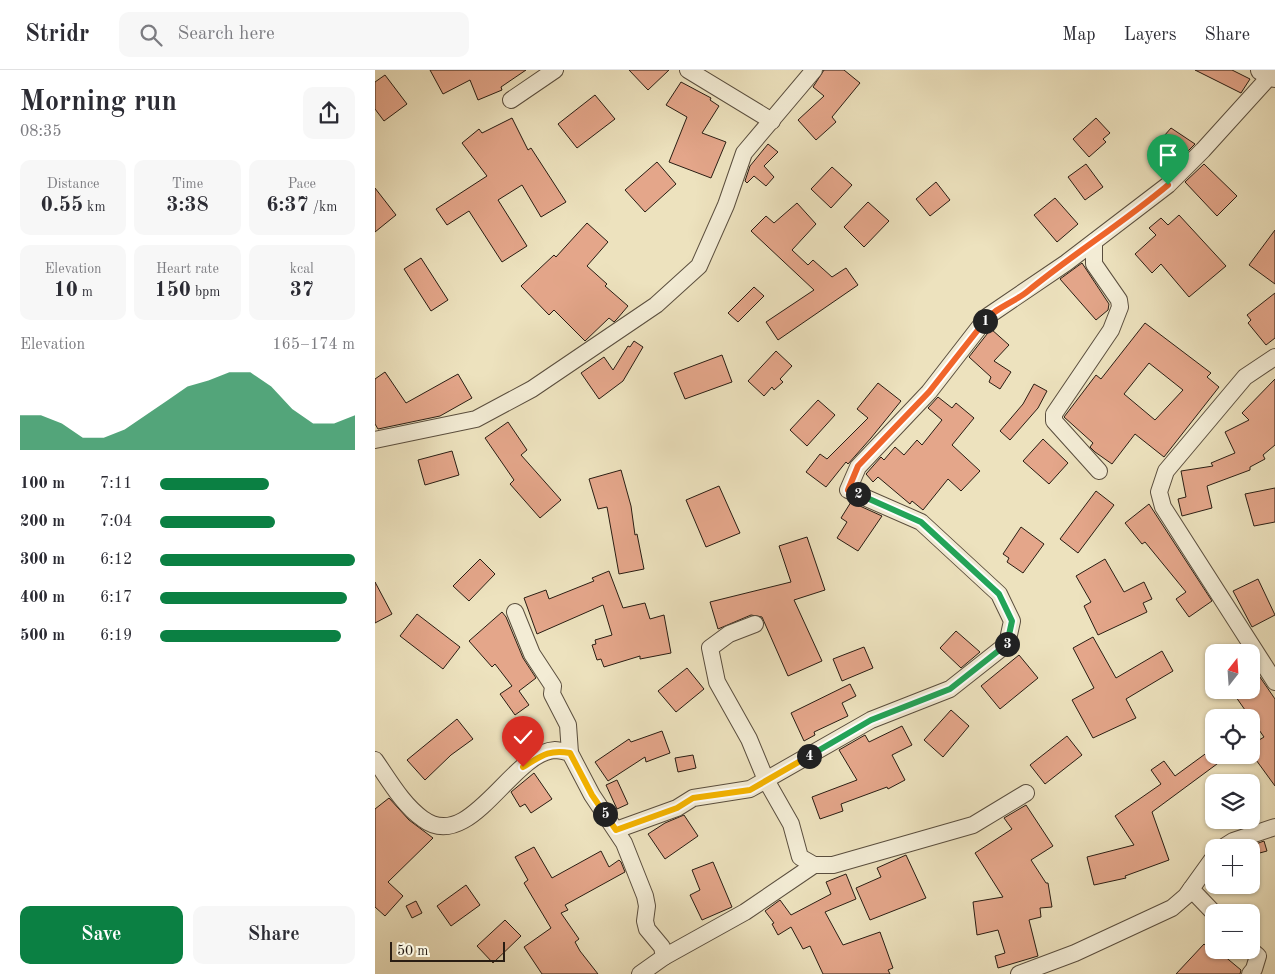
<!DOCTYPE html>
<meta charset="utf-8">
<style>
body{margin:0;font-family:"Old Standard TT",serif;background:#f7f7f7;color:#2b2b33;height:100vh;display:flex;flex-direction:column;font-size:19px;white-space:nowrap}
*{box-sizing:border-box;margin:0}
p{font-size:16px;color:#7c7c81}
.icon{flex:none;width:28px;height:28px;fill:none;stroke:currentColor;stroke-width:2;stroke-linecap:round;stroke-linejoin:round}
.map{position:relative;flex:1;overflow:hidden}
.drawer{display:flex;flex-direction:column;background:#fff;width:375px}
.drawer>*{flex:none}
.needle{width:32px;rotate:17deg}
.controls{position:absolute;left:830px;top:574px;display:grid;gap:10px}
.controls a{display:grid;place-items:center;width:55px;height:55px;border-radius:10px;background:#fff;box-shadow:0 1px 4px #0004;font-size:25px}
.scale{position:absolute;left:15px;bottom:12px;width:115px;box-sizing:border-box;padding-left:5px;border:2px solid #291d13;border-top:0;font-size:14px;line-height:18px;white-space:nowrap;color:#291d13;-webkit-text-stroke:4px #f3ecd5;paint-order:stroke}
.pin{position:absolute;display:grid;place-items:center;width:42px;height:42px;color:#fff;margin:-51px -21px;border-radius:50% 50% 50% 0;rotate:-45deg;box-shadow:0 0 5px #0007}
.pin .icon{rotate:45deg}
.km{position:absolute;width:25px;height:25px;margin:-12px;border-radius:50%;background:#222;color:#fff;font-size:14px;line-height:25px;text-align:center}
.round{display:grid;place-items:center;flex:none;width:52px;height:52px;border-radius:10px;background:#f7f7f7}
.overview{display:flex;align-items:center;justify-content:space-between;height:85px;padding:0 20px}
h1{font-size:28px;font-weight:800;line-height:38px}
.metrics{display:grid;grid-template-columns:repeat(3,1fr);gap:8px;height:85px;padding:5px 20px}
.metrics div{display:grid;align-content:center;border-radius:10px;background:#f7f7f7;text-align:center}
.metrics b{font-size:21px;font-weight:800}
.metrics small{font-size:14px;font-weight:400}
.metrics p{font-size:14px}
.chart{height:140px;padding:10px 20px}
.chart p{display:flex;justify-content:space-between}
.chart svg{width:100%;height:90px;margin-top:5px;fill:#0b8043;opacity:.7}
.action{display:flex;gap:10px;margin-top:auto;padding:10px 20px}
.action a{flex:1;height:58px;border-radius:10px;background:#0b8043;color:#fff;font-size:20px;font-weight:800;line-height:58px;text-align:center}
.action a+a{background:#f7f7f7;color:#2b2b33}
ul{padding:0 20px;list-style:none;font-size:16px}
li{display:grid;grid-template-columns:80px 60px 1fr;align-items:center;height:38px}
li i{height:12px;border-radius:6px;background:#0b8043}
header{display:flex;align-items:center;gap:30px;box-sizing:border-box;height:70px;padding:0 25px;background:#fff;border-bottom:1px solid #e1e1e2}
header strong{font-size:24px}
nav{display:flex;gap:28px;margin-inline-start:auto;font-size:18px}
.search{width:350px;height:45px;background:#f7f7f7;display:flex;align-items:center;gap:12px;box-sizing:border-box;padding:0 18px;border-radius:10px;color:#7c7c81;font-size:19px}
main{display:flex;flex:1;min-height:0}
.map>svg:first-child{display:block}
.building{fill:#e4a68a;stroke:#291d13;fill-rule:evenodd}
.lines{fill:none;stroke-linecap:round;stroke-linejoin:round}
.minor-casing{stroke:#5a4e3e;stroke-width:18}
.tertiary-casing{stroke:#5a4e3e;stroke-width:22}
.minor{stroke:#f3ecd5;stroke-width:16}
.tertiary{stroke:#f3ecd5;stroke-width:20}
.split-1-casing{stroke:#fff;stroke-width:10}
.split-2-casing{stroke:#fff;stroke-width:10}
.split-3-casing{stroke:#fff;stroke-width:10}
.split-4-casing{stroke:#fff;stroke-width:10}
.split-5-casing{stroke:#fff;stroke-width:10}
.split-6-casing{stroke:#fff;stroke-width:10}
.split-1{stroke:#f0652b;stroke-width:6}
.split-2{stroke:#f0652b;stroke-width:6}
.split-3{stroke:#22a559;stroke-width:6}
.split-4{stroke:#22a559;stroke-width:6}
.split-5{stroke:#f5b400;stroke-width:6}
.split-6{stroke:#f5b400;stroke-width:6}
</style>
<header>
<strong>Stridr</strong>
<div class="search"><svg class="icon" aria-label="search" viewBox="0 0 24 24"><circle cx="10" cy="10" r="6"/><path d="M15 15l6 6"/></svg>Search here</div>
<nav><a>Map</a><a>Layers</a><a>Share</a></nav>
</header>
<main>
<section class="drawer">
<div class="overview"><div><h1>Morning run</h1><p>08:35</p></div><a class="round"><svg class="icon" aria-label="share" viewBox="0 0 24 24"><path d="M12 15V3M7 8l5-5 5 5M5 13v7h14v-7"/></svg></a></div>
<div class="metrics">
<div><p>Distance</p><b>0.55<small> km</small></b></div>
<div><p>Time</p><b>3:38</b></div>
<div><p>Pace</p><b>6:37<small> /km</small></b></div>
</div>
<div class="metrics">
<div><p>Elevation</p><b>10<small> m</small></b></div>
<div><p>Heart rate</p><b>150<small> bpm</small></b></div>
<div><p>kcal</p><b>37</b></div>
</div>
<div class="chart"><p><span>Elevation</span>165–174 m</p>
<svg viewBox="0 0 160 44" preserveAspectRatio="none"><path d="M0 44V27L10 27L20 31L30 38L40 38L50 34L60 27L70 20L80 13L90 10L100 6L110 6L120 13L130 24L140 31L150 31L160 27V44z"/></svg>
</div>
<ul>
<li><b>100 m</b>7:11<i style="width:56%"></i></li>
<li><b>200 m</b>7:04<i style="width:59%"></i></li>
<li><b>300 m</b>6:12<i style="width:100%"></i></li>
<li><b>400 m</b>6:17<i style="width:96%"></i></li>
<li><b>500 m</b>6:19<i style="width:93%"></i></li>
</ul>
<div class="action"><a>Save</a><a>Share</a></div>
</section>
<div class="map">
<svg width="900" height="904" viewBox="0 0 900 904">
<rect width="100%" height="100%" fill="#ede2be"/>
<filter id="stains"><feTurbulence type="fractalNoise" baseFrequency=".004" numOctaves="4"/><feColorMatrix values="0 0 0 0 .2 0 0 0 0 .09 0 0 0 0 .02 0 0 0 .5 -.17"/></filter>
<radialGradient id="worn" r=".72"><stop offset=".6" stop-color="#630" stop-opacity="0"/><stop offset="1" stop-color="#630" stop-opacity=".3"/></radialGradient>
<!-- building -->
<g class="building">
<path d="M55,0h96l-25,17 1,3 -24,10 -8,-20 -27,14z"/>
<path d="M254,0h40l-21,20z"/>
<path d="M449,0h20l16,13 -28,34 4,5 -20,18 -18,-20 26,-24 -11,-9z"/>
<path d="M820,0h37l18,9 -9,14z"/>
<path d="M10,5l22,29 -23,17 -9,-12v-27z"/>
<path d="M306,12l30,16 -1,2 9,6 -17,27 24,9 -15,36 -42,-16 18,-45 -21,-12z"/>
<path d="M220,25l20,24 -38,29 -19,-24z"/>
<path d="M137,48l16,32 3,-2 35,54 -25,15 -19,-32 -24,15 29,46 -25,16 -33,-51 -22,14 -11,-16 51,-33 -25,-33 17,-14 3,4z"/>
<path d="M721,48l14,15 -7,6 3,3 -17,15 -16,-18z"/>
<path d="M796,58l24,16 -26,26 -19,-18z"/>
<path d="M393,74l10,8 -14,14 10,11 -8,9 -12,-10 -7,7 -2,-2 5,-15z"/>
<path d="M282,92l19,22 -31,28 -20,-22z"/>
<path d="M711,94l17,23 -18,13 -17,-23z"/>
<path d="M829,94l33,32 -20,20 -32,-34z"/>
<path d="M457,97l20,18 -21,23 -20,-19z"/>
<path d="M561,112l14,18 -20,16 -14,-17z"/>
<path d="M0,118l21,27 -21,17z"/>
<path d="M680,128l23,26 -21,18 -23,-27z"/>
<path d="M493,132l21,19 -25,26 -20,-20z"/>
<path d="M422,133l19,21 -24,26 16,15 5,-5 19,17 14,-9 12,17 -80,55 -12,-18 48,-32 -63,-59 15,-15 8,7z"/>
<path d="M804,145l47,51 -37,31 -28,-33 -9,9 -17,-19 21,-19 -7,-7 12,-10 7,7z"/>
<path d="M212,153l21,19 -21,24 20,18 -2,2 23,20 -11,13 -3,3 -5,-4 -24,23 -31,-31 -5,5 -28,-29 33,-31 2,2z"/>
<path d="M900,160v54l-26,-19z"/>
<path d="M46,188l27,42 -17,11 -27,-42z"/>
<path d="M707,193l27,41 -1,6 -12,10 -36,-41z"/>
<path d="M379,217l10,9 -26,26 -10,-9z"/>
<path d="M900,223v45l-9,7 -18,-22 3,-3 -4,-5z"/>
<path d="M770,253l66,50 -4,4 12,10 -55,70 -29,-23 -23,30 -17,-12 -5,-5 3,-4 -29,-26 32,-42 5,4zM774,293l34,27 -28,30 -31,-26z"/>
<path d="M616,259l18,16 -15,16 17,11 -11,17 -11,-7 2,-5 -22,-20z"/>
<path d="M259,271l9,6 -20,34 -24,18 -18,-26 23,-16 9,13 15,-24 2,1z"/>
<path d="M401,281l16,15 -12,13 3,3 -9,8 -2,-3 -8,9 -16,-15z"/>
<path d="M347,285l10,27 -47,17 -11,-26z"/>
<path d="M10,302l21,31 52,-29 14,24 -32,18 -62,13 -3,-5v-45z"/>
<path d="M900,309v66l-12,10 2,4 -15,8v3l-43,16 5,22 -30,8 -4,-17 8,-2 -5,-26 32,-5 -2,-3 24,-10 -10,-21 24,-12 -7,-7z"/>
<path d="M503,313l23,18 -30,37 -23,26 -2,-2 -20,25 -20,-15 14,-18 7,5 41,-41 -11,-9z"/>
<path d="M659,314l13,7 -9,17 -28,32 -10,-9 23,-27z"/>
<path d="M563,327l14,11 4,-5 18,15 -22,27 28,26 -19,20 -13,-12 -25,31 -11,-9 -2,3 -32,-27 -5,5 -7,-8 15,-17 3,3 11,-13 9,8 13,-15 5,5 20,-25 -14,-12z"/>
<path d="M443,330l17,15 -28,31 -17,-16z"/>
<path d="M133,352l19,28 -6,5 40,45 -21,18 -30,-34 4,-4 -29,-42z"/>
<path d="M668,369l25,24 -19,21 -26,-23z"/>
<path d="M77,381l7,24 -34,10 -7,-25z"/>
<path d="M246,400l10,36 4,29 2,-1 7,35 -25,5 -12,-67 -9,2 -9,-30z"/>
<path d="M344,416l21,47 -34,14 -20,-47z"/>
<path d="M900,418v34l-21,4 -9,-32z"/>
<path d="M721,421l18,14 -36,48 -18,-14z"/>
<path d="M476,432l31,14 -24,35 -21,-13 10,-16 -6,-4z"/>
<path d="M774,434l63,97 -23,16 -13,-18 10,-7 -41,-50 -3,2 -17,-21z"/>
<path d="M646,457l23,17 -21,29 -16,-11 2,-4 -6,-4z"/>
<path d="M432,467l18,53 -31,10 28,61 -34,15 -26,-59 -11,-2 -33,14 -8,-27 81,-20 -12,-36z"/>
<path d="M105,489l15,15 -26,27 -16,-15z"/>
<path d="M730,489l19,33 20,-10 8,17 -9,4 4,9 -49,23 -14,-29 7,-4 -15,-26z"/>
<path d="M234,501l14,37 22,-5 5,16 14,-4 7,38 -31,6v-3l-36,11 -3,-8 -4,1 -5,-15 4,-1 -1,-4 17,-5 -9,-30 -66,29 -13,-36 22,-8 3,9 45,-18 -2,-3z"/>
<path d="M883,509l17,36 -23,12 -19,-36z"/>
<path d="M0,512l17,32 -17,9z"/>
<path d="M127,542l4,5 17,41 13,20 -17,13 10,14 -14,10 -15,-21 12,-8 -17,-22 -3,3 -23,-26z"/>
<path d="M42,544l43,33 -17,22 -43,-33z"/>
<path d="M581,561l24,21 -19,16 -21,-20z"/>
<path d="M718,567l23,41 46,-27 11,20 -47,28 10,19 -43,20 -21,-38 22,-12 -21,-40z"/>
<path d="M489,577l9,21 -31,13 -9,-22z"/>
<path d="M644,585l19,23 -38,31 -19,-23z"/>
<path d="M876,594l24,35v87l-24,-33v-8l13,-8 -33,-47h20z"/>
<path d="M312,598l17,21 -28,23 -18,-21z"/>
<path d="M475,614l6,12 -14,7 6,13 -34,16 1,3 -11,6 -13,-28z"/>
<path d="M576,640l18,16 -26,31 -19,-17z"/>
<path d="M82,649l16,20 -22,16 -26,25 -18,-20z"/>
<path d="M527,656l10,19 -20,10 13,25 -17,9 -1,-2 -46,17 2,7 -23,8 -8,-22 45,-17 -18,-30 26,-15 4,7z"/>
<path d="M287,661l8,22 -24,9 -1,-5 -37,24 -13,-19 34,-23 2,3z"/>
<path d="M692,666l15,19 -37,29 -15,-19z"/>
<path d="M837,679l2,6 7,6 -69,51 17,48 -44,16 1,2 -32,7 -7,-28 47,-12 -19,-29 46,-32 -10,-14 13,-9 11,15z"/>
<path d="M318,685l3,13 -18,4 -3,-14z"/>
<path d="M159,703l18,26 -21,14 -6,-9 -5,3 -9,-15z"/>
<path d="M242,710l11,24 -11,5 -11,-24z"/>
<path d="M14,728l20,22 24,18 -45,44 15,14 -18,20 -10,-9v-98z"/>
<path d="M651,735l27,41 -22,14 15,23h2l4,24 -12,1 1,9 -12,3 9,36 -40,12 -3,-12 10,-3 -7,-23 -21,5 -4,-33 30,-5 -28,-44 37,-24 -8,-11z"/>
<path d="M309,745l14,21 -33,23 -17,-25 17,-11z"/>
<path d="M889,771l3,10 -11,3 -3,-9z"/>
<path d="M159,777l18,31 49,-27 8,16 10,-7 2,2 4,10 -60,33 3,5 -7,3 18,26 -4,3 5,9 18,23h-56l-18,-27 27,-19 -27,-45 4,-3 -13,-23z"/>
<path d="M531,785l20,43 -56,22 -14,-32 25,-11 -4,-9z"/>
<path d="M338,792l19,45 -30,13 -12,-25 10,-5 -8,-20z"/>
<path d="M471,804l10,25 -31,13 18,33 37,-13 13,36 -5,2 2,4h-67l-13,-28 -7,3 -12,-22 -13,8 -6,-11 2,-1 -9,-12 15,-11 11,15 40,-21 -5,-12z"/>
<path d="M91,815l14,20 -29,21 -14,-20z"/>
<path d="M41,831l6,12 -10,5 -6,-12z"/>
<path d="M130,850l16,16 -28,27 -16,-17z"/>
<path d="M829,874l16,14 3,-3 18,15 -1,4h-64z"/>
</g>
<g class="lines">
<defs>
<g id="minor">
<path d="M313,0l84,51"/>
<path d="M136,30l44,-30"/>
<path d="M719,172v22l25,36 1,7 -9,23 -57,84v7l45,50"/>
<path d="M900,287l-30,20 -79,94 -7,21 4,15 112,175"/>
<path d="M0,370l101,-21 56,-30 124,-84 43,-39 27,-61 18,-52 70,-83"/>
<path d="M140,542l17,42 21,32 -1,8 16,31 2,28"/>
<path d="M380,554l-26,10 -19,14 7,34 32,57 17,41 25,44 9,33 14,8h19l140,-40 53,-32"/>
<path d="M0,690c14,20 28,45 48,59 47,35 89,-67 132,-69 5,0 11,2 15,3l22,42 32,48 21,53 2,10 -2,15 2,8 15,18 2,10 -24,17"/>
<path d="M241,760l61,-22 16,-10 57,-9 121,-69 79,-31 57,-45 5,-23 -13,-27 -78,-72 -73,-32 10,-23 71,-75 59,-76 78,-53 102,-78 35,-35 68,-75"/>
<path d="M847,778l11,-7 42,-14"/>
<path d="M816,819l23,24"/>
<path d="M289,887l81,-45 69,-47"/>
<path d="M644,904l56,-21 97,-45 14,-12 28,-39"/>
<path d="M875,904l4,-5 4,-13 -7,-6"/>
</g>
<path id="tertiary" d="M886,0l14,7"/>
</defs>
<!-- minor casing -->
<use href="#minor" class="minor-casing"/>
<!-- tertiary casing -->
<use href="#tertiary" class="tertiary-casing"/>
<!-- minor -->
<use href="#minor" class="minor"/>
<!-- tertiary -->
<use href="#tertiary" class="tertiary"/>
</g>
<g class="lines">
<defs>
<path id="split-1" d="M610,251c11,-14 30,-19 43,-30 45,-37 95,-68 140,-106"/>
<path id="split-2" d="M483,424l-10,-4 10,-24 71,-74 56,-71"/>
<path id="split-3" d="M483,424l63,28 78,72 13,27 -5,23"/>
<path id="split-4" d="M434,686l62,-36 79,-31 57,-45"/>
<path id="split-5" d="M230,744l11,16 61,-22 16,-10 57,-8 59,-34"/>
<path id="split-6" d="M148,697c18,-11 26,-18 47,-14l22,42 13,19"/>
</defs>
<!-- split-1 casing -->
<use href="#split-1" class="split-1-casing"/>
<!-- split-2 casing -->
<use href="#split-2" class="split-2-casing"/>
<!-- split-3 casing -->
<use href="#split-3" class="split-3-casing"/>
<!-- split-4 casing -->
<use href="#split-4" class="split-4-casing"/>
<!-- split-5 casing -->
<use href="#split-5" class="split-5-casing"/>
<!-- split-6 casing -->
<use href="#split-6" class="split-6-casing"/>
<!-- split-1 -->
<use href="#split-1" class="split-1"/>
<!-- split-2 -->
<use href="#split-2" class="split-2"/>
<!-- split-3 -->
<use href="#split-3" class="split-3"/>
<!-- split-4 -->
<use href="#split-4" class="split-4"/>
<!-- split-5 -->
<use href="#split-5" class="split-5"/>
<!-- split-6 -->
<use href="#split-6" class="split-6"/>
</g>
<rect width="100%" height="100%" filter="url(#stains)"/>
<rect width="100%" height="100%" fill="url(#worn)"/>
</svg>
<div class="controls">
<a><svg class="needle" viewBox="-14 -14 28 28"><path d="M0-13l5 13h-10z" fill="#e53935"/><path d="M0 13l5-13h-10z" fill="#7c7c81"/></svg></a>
<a><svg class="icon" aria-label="locate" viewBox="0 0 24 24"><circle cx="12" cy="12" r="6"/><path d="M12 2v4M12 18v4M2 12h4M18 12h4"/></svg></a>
<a><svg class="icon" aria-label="layers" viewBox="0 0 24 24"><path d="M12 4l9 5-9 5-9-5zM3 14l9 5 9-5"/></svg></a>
<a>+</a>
<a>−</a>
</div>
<div class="scale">50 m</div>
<div class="pin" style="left:793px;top:115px;background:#1e9e55"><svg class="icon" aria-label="arrive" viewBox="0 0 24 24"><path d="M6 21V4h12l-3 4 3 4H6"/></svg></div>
<div class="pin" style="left:148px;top:697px;background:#d93025"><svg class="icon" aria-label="check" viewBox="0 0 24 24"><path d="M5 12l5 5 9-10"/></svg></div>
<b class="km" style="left:610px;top:251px">1</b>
<b class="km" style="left:483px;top:424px">2</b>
<b class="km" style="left:632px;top:574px">3</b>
<b class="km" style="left:434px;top:686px">4</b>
<b class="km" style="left:230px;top:744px">5</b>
</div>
</main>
